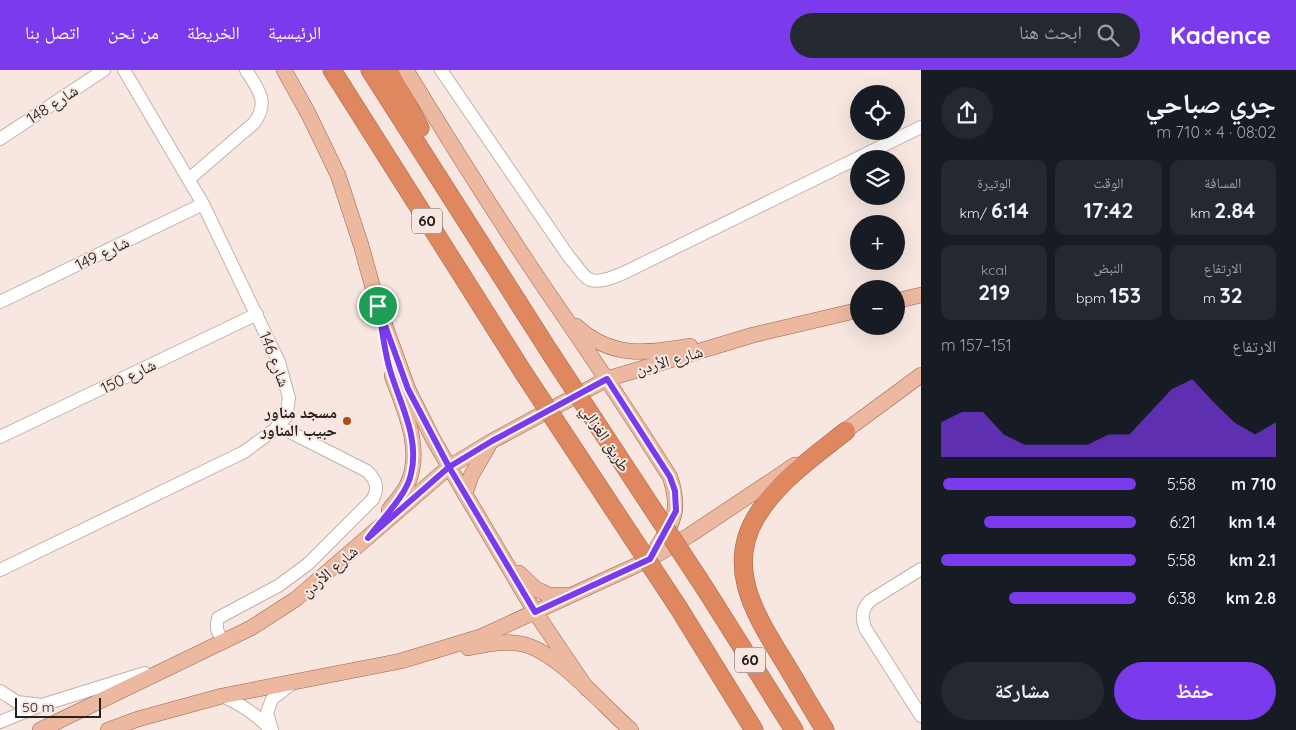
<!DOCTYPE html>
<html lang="ar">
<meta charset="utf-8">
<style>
body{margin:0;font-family:Quicksand,"Noto Naskh Arabic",sans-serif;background:#242831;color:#f1f3f6;direction:rtl;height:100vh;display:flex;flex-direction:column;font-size:19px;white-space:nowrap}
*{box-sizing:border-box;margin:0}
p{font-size:16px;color:#9ea1a6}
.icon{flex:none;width:28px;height:28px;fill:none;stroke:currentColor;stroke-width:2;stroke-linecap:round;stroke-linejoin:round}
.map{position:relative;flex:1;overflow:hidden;direction:ltr}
.panel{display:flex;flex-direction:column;background:#171b24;width:375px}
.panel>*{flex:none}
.controls{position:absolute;left:850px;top:15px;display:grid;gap:10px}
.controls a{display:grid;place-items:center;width:55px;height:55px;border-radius:50%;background:#171b24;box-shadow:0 5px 20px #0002;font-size:25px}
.scale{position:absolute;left:15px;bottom:12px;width:86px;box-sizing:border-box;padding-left:5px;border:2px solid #25201d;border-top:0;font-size:14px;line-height:18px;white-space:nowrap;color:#25201d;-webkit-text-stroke:4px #f7e7e0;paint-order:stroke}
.pin{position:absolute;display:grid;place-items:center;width:42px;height:42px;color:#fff;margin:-21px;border:2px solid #fff;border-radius:50%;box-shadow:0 1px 5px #0007}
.round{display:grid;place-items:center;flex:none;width:52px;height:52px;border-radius:26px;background:#242831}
.head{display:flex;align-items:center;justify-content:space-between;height:85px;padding:0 20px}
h1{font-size:28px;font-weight:700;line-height:38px}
.metrics{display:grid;grid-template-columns:repeat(3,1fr);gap:8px;height:85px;padding:5px 20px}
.metrics div{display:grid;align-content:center;border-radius:10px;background:#242831;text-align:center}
.metrics b{font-size:21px;font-weight:700}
.metrics small{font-size:14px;font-weight:400}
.metrics p{font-size:14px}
.chart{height:140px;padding:10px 20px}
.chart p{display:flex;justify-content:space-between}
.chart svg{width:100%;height:90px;margin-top:5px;fill:#7c3aed;opacity:.7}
.action{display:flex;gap:10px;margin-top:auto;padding:10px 20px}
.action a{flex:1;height:58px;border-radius:30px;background:#7c3aed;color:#fff;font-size:20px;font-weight:700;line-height:58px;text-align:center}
.action a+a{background:#242831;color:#f1f3f6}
ul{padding:0 20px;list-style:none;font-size:16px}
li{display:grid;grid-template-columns:80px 60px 1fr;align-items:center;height:38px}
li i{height:12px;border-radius:6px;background:#7c3aed}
header{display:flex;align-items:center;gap:30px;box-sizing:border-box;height:70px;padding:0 25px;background:#7c3aed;color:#fff}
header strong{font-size:24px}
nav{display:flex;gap:28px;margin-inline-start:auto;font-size:18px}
.search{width:350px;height:45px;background:#242831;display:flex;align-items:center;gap:12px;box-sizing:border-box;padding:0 18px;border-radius:28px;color:#9ea1a6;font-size:19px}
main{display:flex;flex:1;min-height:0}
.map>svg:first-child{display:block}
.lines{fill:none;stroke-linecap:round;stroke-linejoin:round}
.minor-casing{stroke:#c1b2ab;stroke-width:14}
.major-casing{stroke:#9e6449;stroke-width:16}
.highway-casing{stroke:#9e6449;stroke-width:19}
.minor{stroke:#fff;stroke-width:12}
.major{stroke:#ecb8a0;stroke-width:15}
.highway{stroke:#df8860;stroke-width:18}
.highway-bridge-casing{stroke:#9e6449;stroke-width:19;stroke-linecap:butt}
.highway-bridge{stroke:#df8860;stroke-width:18}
.route-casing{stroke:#fff;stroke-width:10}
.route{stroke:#7c3aed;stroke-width:6}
.poi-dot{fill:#af4c13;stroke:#f7e7e0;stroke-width:2}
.labels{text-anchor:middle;stroke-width:4;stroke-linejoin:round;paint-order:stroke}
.shield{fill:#f7e7e0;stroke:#645c58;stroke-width:1}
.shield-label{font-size:15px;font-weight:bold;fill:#25201d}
.street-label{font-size:16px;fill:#25201d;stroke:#f7e7e0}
.poi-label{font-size:16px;font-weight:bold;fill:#25201d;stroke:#f7e7e0;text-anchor:end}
</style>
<header>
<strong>Kadence</strong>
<div class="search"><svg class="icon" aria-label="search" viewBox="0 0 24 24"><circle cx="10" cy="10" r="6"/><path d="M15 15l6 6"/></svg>ابحث هنا</div>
<nav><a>الرئيسية</a><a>الخريطة</a><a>من نحن</a><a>اتصل بنا</a></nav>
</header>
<main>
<section class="panel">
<div class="head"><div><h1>جري صباحي</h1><p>08:02 · 4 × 710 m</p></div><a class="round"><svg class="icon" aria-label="share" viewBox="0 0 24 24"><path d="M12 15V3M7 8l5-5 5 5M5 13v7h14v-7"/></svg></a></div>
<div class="metrics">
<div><p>المسافة</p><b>2.84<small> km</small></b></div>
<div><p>الوقت</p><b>17:42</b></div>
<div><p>الوتيرة</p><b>6:14<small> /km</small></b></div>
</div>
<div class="metrics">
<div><p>الارتفاع</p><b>32<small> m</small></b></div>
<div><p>النبض</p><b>153<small> bpm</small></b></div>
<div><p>kcal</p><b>219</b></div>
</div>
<div class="chart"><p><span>الارتفاع</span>151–157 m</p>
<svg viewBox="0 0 160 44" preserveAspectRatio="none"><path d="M0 44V27L10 22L20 22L30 33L40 38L50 38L60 38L70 38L80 33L90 33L100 22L110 11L120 6L130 17L140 27L150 33L160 27V44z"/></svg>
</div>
<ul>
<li><b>710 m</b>5:58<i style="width:99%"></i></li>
<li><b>1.4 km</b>6:21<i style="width:78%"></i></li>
<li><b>2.1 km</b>5:58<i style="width:100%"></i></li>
<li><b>2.8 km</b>6:38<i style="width:65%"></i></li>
</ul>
<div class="action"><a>حفظ</a><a>مشاركة</a></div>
</section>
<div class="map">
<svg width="921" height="660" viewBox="0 0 921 660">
<rect width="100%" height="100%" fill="#f7e7e0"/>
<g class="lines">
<defs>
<g id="minor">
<path d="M441,0l128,187c6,6 11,15 18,21 13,10 46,-10 59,-16l275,-135"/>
<path d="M0,69l104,-69"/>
<path d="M189,109l65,-56c16,-21 4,-34 -8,-53"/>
<path d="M0,232l203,-98"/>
<path d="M0,367l257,-123"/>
<path d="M921,499l-50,31c-9,8 -10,16 -6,28l56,88"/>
<path d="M0,500l244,-118 30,-22 12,-13 3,-19 -10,-36 -76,-158 -79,-134"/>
<path d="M224,572c-6,-9 -9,-13 -6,-24l60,-32 30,-22 65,-65c6,-12 3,-19 -6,-28l-89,-45"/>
<path d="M0,621l17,11 25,3 103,-32"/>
<path d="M222,626c19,8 33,17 47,32"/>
<path d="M0,652l37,-15"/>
<path d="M272,660l-5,-17 5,-14 22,-17"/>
</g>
<g id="major">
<path d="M284,0l24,43 30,62 23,70 17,61 30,83 25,50 32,55 70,118 52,77"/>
<path d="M406,0c44,72 89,144 136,214 44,64 87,128 128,193 13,39 0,48 -19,80"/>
<path d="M896,231l25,-6"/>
<path d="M576,256c36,33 70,27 114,20"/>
<path d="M837,367l84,-62"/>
<path d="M465,424l6,-18 18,-31"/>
<path d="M389,440c6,-8 14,-16 18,-25 17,-35 -3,-76 -15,-109"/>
<path d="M519,503l17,16 13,6h16"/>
<path d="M468,578c18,-3 36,-8 54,-4 35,7 81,62 109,86"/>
<path d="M40,660l211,-102 45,-29 153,-132 43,-26 115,-62 146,-44 106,-25"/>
<path d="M108,660l30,-11 84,-23 179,-35 79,-24 170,-78 40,-24 105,-70"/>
</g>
<g id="highway">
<path d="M332,0l191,302"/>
<path d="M370,0l181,284"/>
<path d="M388,0l32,58"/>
<path d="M706,520l88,140"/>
<path d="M678,537l76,123"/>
<path d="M825,660c-13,-21 -25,-42 -37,-62 -31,-51 -68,-103 -26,-160 22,-31 55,-54 84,-77"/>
</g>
</defs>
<!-- minor casing -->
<use href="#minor" class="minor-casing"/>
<!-- major casing -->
<use href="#major" class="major-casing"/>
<!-- highway casing -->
<use href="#highway" class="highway-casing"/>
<!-- minor -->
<use href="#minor" class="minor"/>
<!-- major -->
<use href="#major" class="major"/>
<!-- highway -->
<use href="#highway" class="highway"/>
<defs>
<g id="highway-bridge">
<path d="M551,284l155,236"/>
<path d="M523,302l155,235"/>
</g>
</defs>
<!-- highway-bridge casing -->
<use href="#highway-bridge" class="highway-bridge-casing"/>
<!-- highway-bridge -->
<use href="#highway-bridge" class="highway-bridge"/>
</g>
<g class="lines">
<defs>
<path id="route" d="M378,236c4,21 6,44 12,64 10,34 30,68 21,104 -4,21 -30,46 -43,64l81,-71 86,145 115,-53 26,-48 -1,-20 -5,-14 -63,-98 -115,62 -43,26 -41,-78 -30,-83"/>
</defs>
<!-- route casing -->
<use href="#route" class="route-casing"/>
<!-- route -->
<use href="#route" class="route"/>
</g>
<!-- markers -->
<circle class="poi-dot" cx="347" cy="351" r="5"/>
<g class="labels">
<!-- shield labels -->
<g class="shield">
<rect x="412" y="138.5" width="30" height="25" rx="4"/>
<rect x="735" y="577.5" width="30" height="25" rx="4"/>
</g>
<g class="shield-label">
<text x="427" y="156">60</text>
<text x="750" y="595">60</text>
</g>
<!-- street labels -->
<g class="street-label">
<text transform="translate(52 34) rotate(-33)" y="6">شارع 148</text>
<text transform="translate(102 183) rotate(-26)" y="6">شارع 149</text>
<text transform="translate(275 289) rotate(69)" y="6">شارع 146</text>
<text transform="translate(669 290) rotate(-16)" y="6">شارع الأردن</text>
<text transform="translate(128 306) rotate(-26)" y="6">شارع 150</text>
<text transform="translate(606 368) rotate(57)" y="6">طريق الغزالي</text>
<text transform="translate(329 501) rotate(-41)" y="6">شارع الأردن</text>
</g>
<!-- poi labels -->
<g class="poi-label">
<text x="337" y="348">مسجد مناور<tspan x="337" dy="18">حبيب المناور</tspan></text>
</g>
</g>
</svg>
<div class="controls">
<a><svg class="icon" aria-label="locate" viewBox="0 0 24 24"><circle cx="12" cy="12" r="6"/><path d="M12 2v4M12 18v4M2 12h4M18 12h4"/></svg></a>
<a><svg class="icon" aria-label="layers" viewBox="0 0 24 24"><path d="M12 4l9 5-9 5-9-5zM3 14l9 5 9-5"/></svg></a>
<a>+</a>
<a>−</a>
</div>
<div class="scale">50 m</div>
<div class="pin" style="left:378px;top:236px;background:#1e9e55"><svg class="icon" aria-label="arrive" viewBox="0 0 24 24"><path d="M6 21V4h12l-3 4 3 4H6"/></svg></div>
</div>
</main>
